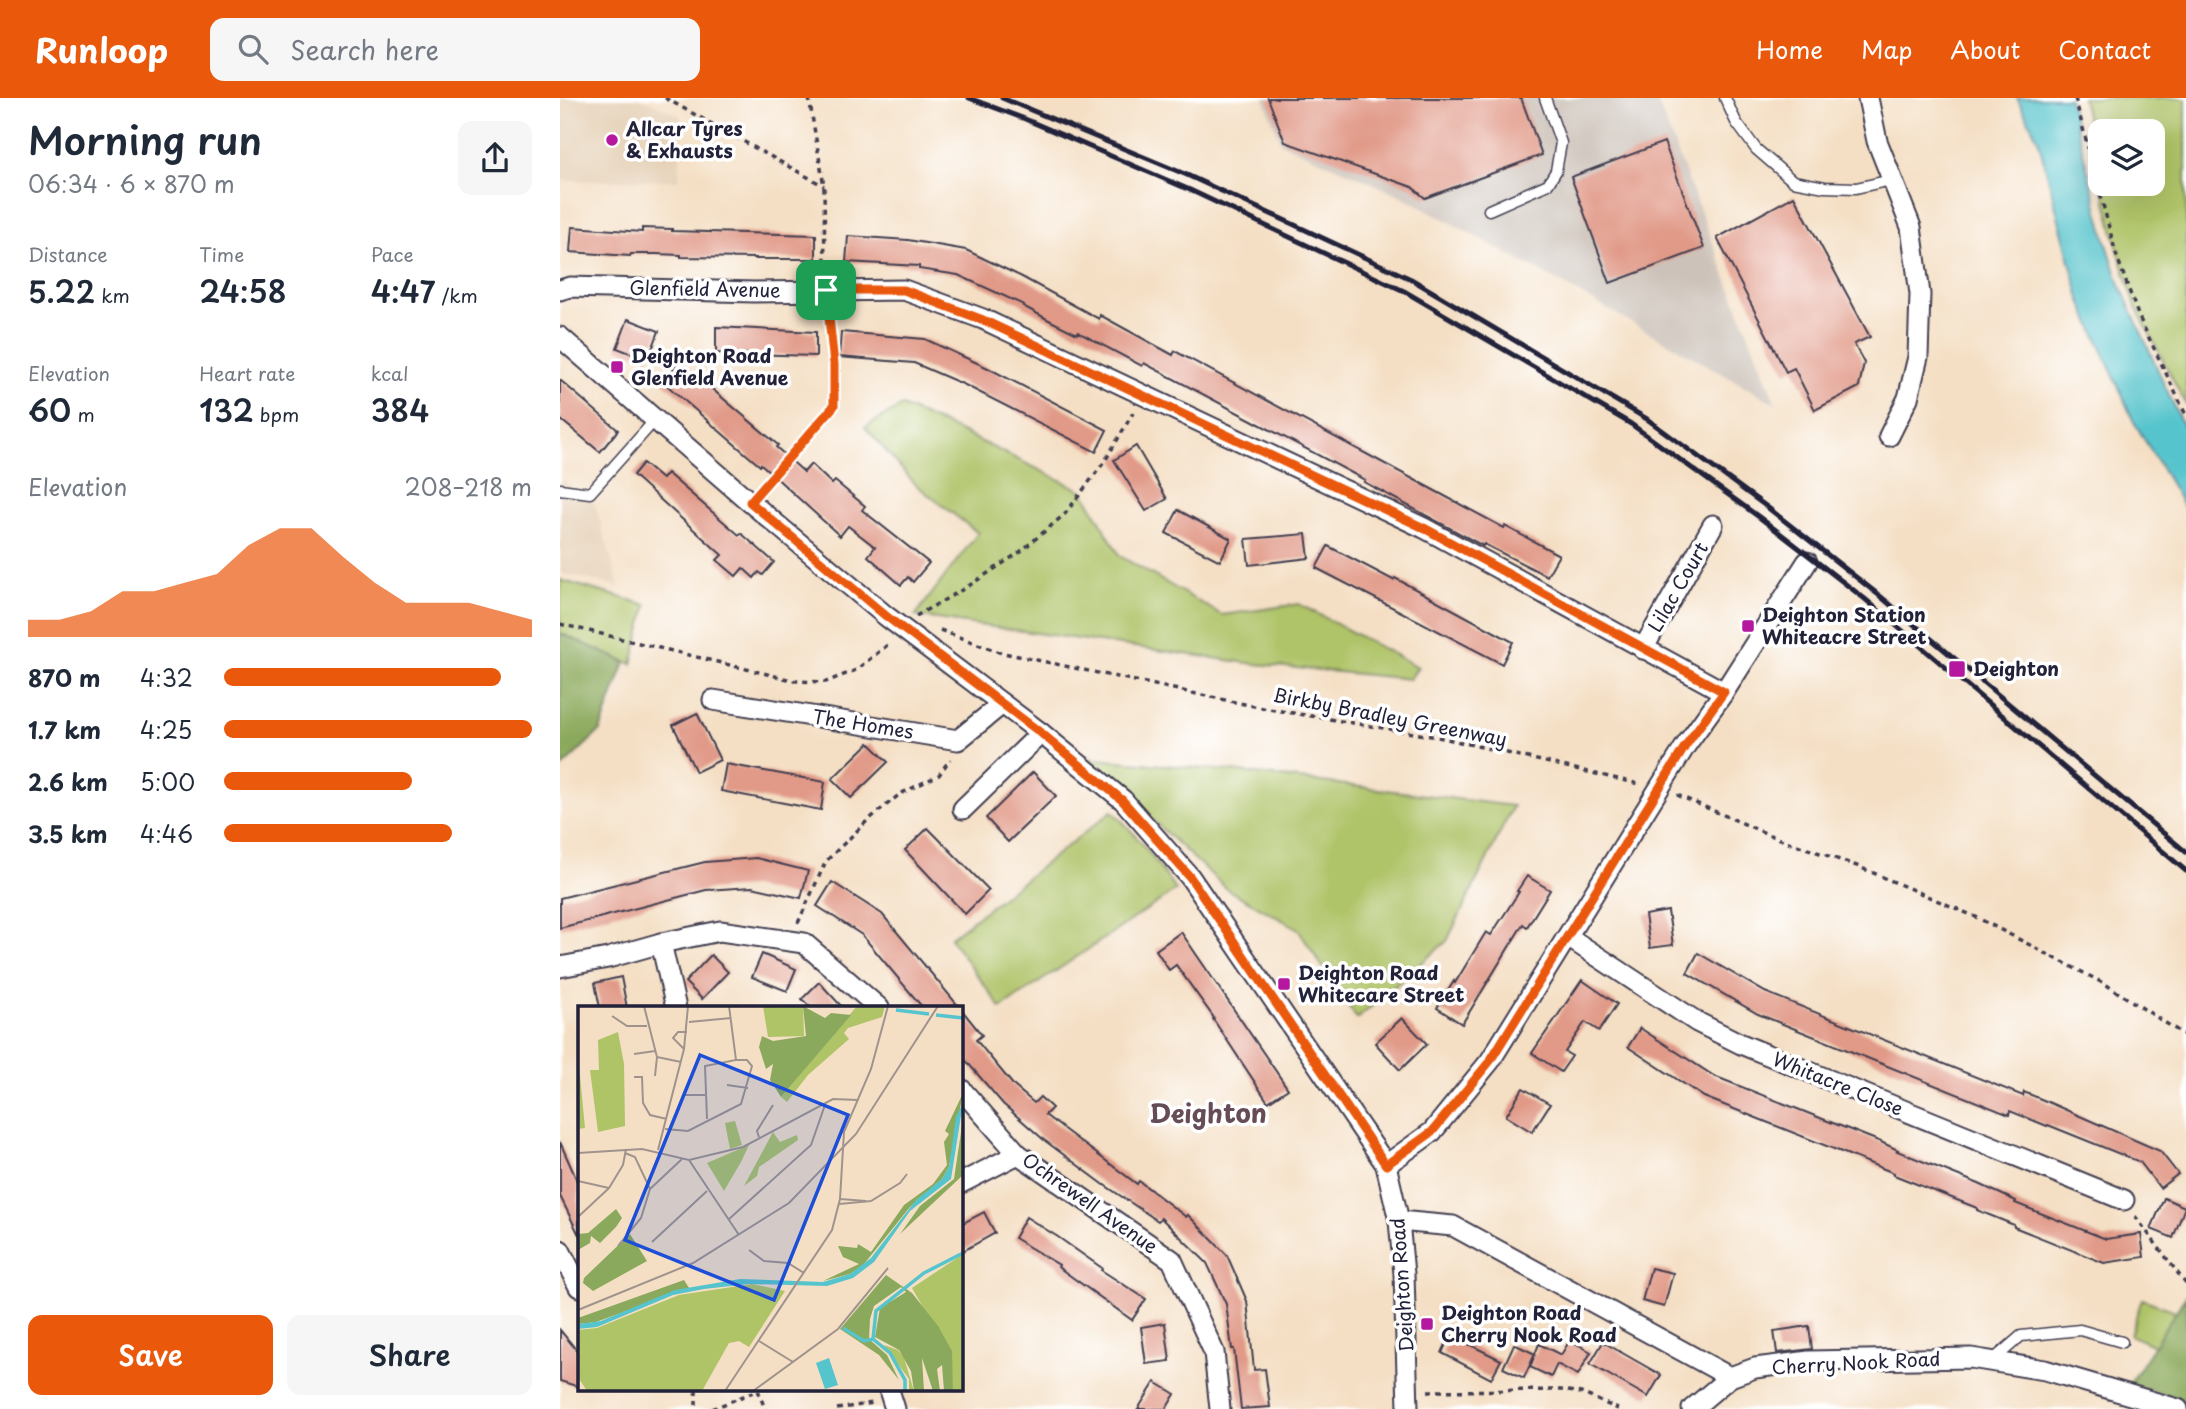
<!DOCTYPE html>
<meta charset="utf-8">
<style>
body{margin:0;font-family:"Playpen Sans",sans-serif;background:#f6f6f7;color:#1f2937;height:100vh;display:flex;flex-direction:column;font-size:26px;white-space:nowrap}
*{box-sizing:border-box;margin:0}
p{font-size:23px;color:#747a83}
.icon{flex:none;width:38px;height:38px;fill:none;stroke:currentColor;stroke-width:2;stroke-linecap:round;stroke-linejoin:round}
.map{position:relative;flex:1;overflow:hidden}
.panel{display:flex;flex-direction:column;background:#fff;width:560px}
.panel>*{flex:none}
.controls{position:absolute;left:1528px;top:21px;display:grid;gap:14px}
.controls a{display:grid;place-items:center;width:77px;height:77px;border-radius:14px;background:#fff;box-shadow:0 7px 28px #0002;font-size:35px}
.pin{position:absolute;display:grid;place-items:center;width:60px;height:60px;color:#fff;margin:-30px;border-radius:14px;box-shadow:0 4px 10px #0006}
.round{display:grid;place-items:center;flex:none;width:74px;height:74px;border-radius:14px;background:#f6f6f7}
.head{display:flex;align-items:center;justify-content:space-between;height:119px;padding:0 28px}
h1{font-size:38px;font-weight:600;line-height:52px}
.metrics{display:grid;grid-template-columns:repeat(3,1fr);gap:10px;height:119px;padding:7px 28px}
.metrics div{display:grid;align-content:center}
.metrics b{font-size:30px;font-weight:600}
.metrics small{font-size:19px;font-weight:400}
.metrics p{font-size:19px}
.chart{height:196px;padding:14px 28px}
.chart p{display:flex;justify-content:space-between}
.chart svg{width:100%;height:126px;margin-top:7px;fill:#ea580c;opacity:.7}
.primary-button{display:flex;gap:14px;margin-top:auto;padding:14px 28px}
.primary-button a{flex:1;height:80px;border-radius:14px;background:#ea580c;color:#fff;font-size:28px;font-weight:600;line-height:80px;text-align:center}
.primary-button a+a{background:#f6f6f7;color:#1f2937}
ul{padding:0 28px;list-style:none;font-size:23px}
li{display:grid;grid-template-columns:112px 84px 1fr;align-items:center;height:52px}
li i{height:18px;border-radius:9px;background:#ea580c}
header{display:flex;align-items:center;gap:42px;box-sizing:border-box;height:98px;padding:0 35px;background:#ea580c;color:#fff}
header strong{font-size:33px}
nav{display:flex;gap:38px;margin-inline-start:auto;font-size:24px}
.search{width:490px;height:63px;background:#f6f6f7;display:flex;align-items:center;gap:18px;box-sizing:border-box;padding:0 24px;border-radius:14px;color:#747a83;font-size:26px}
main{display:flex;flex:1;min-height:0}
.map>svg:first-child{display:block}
.built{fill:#e5d0b6}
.industrial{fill:#ccc2b9}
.green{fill:#afc367;stroke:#687251;stroke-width:2}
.forest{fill:#8ba95c;stroke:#56664c;stroke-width:2}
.water{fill:#56c4cc;stroke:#3c7384;stroke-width:2}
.building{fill:#e19a88}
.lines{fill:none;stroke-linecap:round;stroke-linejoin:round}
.service-casing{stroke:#423e50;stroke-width:13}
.minor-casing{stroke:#423e50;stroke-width:23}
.path{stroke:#423e50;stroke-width:3.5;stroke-dasharray:5 5;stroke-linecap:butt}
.service{stroke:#fff;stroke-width:10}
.minor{stroke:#fff;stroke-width:19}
.rail{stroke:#22223b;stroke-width:5}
.route-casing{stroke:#fff;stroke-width:14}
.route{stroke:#ea580c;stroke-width:9}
.poi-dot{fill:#b5179e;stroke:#fff;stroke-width:2.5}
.labels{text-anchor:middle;stroke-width:7;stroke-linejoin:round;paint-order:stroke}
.poi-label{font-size:19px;font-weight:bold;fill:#22223b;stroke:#fff;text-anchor:start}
.street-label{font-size:19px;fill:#22223b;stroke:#fff}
.district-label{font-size:26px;font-weight:bold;fill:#654c56;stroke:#fff}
.inset-river{fill:none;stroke:#56c4cc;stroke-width:3.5}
.inset-road{fill:none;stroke:#a0938d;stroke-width:2}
.view{fill:#1d4ed8;fill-opacity:0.15;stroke:#1d4ed8;stroke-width:3.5}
.inset-edge{fill:none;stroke:#22223b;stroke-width:3.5}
</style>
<header>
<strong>Runloop</strong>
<div class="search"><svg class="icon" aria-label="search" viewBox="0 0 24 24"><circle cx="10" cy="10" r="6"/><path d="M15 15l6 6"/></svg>Search here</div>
<nav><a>Home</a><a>Map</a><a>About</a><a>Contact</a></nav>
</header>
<main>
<section class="panel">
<div class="head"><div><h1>Morning run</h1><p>06:34 · 6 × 870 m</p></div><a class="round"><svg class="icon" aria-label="share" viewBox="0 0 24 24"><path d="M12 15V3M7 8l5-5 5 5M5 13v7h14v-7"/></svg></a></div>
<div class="metrics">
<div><p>Distance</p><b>5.22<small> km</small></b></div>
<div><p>Time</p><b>24:58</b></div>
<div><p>Pace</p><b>4:47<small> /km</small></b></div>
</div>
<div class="metrics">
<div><p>Elevation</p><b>60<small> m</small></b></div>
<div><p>Heart rate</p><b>132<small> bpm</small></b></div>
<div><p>kcal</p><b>384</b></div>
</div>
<div class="chart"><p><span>Elevation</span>208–218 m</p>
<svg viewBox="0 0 160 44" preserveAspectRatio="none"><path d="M0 44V38L10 38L20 35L30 28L40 28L50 25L60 22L70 12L80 6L90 6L100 16L110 25L120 32L130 32L140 32L150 35L160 38V44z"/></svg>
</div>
<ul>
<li><b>870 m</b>4:32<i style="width:90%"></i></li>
<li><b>1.7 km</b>4:25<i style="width:100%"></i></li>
<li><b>2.6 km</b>5:00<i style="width:61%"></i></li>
<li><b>3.5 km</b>4:46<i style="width:74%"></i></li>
</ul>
<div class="primary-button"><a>Save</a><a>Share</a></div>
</section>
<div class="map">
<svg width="1626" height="1311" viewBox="0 0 1626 1311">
<rect width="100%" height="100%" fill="#fff"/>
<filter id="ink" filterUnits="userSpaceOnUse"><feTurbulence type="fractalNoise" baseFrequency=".0143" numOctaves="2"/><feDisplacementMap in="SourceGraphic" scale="14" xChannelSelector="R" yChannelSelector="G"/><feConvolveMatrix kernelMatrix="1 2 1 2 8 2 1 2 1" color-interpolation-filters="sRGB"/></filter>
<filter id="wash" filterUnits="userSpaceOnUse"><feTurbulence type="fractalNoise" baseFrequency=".00686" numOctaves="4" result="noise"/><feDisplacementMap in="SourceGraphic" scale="28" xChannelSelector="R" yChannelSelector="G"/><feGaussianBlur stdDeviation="1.57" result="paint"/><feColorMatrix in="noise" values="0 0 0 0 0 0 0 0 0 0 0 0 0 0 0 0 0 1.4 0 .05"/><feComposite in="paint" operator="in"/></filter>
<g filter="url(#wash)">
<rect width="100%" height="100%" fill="#f4dfc4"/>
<!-- built -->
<g class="built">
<path d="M0,0h81l40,18 -2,64 -119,1z"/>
<path d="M0,380l35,26 24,82 -59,-13z"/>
</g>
<!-- industrial -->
<path class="industrial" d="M704,0h392l120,306 -213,-120 -161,-88 -121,-53z"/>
<!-- green -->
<g class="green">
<path d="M1522,0h104v307l-50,-98 -18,-57 -16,-66h50v-53h-52v45z"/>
<path d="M342,308l55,24 126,61 37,65 102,59 77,-11 119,63 -8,12 -155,-15 -340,-48 63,-83 -62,-48 -51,-58z"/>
<path d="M0,482l87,25 -15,59 -72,-27z"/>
<path d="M525,660l157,14 271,34 -66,135 -90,78 -60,-91 -69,-38z"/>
<path d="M552,713c26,24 44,51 64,79l-175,118 -51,-70z"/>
<path d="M1582,1201l34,12 -22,35 -24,-11z"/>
</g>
<!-- forest -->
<g class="forest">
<path d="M0,535l65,29 -25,69 -40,38z"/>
<path d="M1626,1198v105l-57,-17z"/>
</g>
<!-- water -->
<path class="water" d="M1457,0h52l37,143 14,44 66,148v77l-53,-90 -53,-121 -42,-160z"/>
<g id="blocks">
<!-- building -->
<g class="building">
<path d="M708,0h253l21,57 -117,43 -13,-11 -127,-45z"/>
<path d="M1104,44l40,106 -94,35 -39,-106z"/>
<path d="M1234,98l76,141 -16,7 10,19 -5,24 -44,23 -21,-42 -8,4 -69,-134z"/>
<path d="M12,129l70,5v-4l30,1v2l144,4v24h-60v-1l-75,-1v-2l-25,-1h-25l-1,2 -60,-4z"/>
<path d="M288,138l60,4 58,10 56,27 77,42 1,-4 73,40 2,-4 266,143 63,34 1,-2 54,29 -12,21 -63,-32 -1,2 -119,-64 1,-2 -221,-117 -2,3 -64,-34 -1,2 -30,-15 -24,-13 1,-1 -66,-30 -39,-6v-3l-73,-4z"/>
<path d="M68,221l31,12 -11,29 -31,-12z"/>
<path d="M156,229l100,5v24l-100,-3z"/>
<path d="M281,234l84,7 63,29 119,62 -11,22 -131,-67 -51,-22 -75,-6z"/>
<path d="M119,263l99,84 -2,2 28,25 7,-8 21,20 3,-3 30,25 -3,4 67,53 -16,19 -5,-5 -7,8 -33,-29 7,-9 -27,-21 -8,10 -79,-72 -1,2 -21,-18 -77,-67z"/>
<path d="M0,282l58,50 -18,22 -40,-33z"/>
<path d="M576,348l31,53 -21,12 -32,-51z"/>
<path d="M83,365l19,16 5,-6 72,62 2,-2 33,29 -11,13 -4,-3 -5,6 -11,-10 -7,8 -19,-16 5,-5 -89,-80z"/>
<path d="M618,412l53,29 -11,22 -54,-28z"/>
<path d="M746,436l3,24 -60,7 -3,-26z"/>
<path d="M768,448l65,34 2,-2 118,64 -11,22 -186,-96z"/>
<path d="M137,615l23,47 -24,12 -23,-47z"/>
<path d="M309,645l19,19 -37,36 -19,-19z"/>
<path d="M166,666l99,18 -4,28 -100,-19z"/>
<path d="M473,674l23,24 -48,46 -22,-24z"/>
<path d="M368,730l61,62 -24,24 -60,-64z"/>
<path d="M196,760l52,13 -7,27 -49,-11 -46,3 -146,38v-30l145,-36z"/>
<path d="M967,778l23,14 -23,37 -4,-3 -61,100 -25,-16 17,-27 1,2 31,-51 5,3 28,-43 -2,-1z"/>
<path d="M272,784l50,32 78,94h-37l-61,-73 -45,-29z"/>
<path d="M1108,813l5,34 -23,3 -5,-33z"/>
<path d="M621,834l107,157 -20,13 -55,-83 1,-1 -38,-53 -7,5 -13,-20z"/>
<path d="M1138,855l67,39 258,104 1,-4 17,7 119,52 18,23 -18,14 -20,-26 -92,-37 -1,1 -37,-15 -1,4 -251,-101 -71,-41z"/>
<path d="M202,856l34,15 -9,22 -35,-14z"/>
<path d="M151,857l17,17 -26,27 -17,-17z"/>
<path d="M61,879l6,31h-27l-5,-25z"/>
<path d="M1022,882l35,24 -18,27 -14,-9 -20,30 7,4 -11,16 -29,-19z"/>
<path d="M259,884l24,26h-32l-9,-9z"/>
<path d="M401,911l21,26 -6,5 38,46 20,17 6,-6 12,11 -7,7 92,69 2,-3 47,36 2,-2 39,40 20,46 7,69 11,-1 5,38 -29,2 -7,-60h-2l-6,-45 -19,-41 -46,-45 -3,3 -55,-37 -59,-44 -41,-36 -42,-49z"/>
<path d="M842,920l25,26 -27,26 -25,-27z"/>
<path d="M1080,930l74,48 167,66 17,8 -1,1 82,33 37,17 -1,2 91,36 35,-5 3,23 -40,6 -90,-36v-2l-37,-15v-2l-83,-33v-2l-190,-76 -76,-50z"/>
<path d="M963,990l27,16 -18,28 -26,-16z"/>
<path d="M0,1044l19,43v50l-19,-39z"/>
<path d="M1604,1100l21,9 -12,31 -22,-9z"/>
<path d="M424,1114l11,21 -34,19v-28z"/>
<path d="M466,1119l32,20 44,31 -1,2 45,29 -14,21 -74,-53 1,-2 -45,-27z"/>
<path d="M1091,1170l22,5 -9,34 -22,-6z"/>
<path d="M605,1225l5,38 -24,3 -5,-37z"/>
<path d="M1249,1228l3,23 -35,4 -3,-22z"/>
<path d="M0,1232l19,23v34l-19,-6z"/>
<path d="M890,1237l51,25 -10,19 -49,-26z"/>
<path d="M1010,1242l21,12 -13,23 -21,-11 -6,13 -21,-10 9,-23 22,11z"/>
<path d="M1043,1244l58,33 -13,22 -58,-33z"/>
<path d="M954,1246l21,10 -11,24 -21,-10z"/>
<path d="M595,1284l20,12 -9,15h-28z"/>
</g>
</g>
</g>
<g filter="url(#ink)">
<use href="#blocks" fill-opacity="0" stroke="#423e50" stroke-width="2"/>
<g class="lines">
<defs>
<g id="service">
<path d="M1165,0l11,24 20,27 37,32 32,6 31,1 35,-8"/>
<path d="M929,112l59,-26 8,-13 5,-28 -16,-45"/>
<path d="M0,391l30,4 65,-73"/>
<path d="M1432,1263l29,-25 59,-6 42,12"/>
</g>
<g id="minor">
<path d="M1308,0l9,43 34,86 9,67 -2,63 -10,41 -19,38"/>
<path d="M0,192l10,-3 184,5 150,-2 79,29 441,209 300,164"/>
<path d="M0,239l190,165 136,114 155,117 82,67 67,77 196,288 13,56 5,53 4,135"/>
<path d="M1083,551l70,-124"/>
<path d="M153,602l245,40 44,-36"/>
<path d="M403,711l78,-76"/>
<path d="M1008,839l129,85 44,22 383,156"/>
<path d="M101,845l15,65"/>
<path d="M0,869l48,-9 53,-15 59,-12 84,12 75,65"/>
<path d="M401,991l57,65 154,106 42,92 6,57"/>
<path d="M826,1067l46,-33 58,-71 196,-316 38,-53 83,-130"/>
<path d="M401,1085l57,-29"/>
<path d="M839,1123l54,5 277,151 25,-9 54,-7 162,-3 74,12 133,39"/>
<path d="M0,1152l19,37"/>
<path d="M329,1292l6,19"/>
<path d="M1132,1311l38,-32"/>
</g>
</defs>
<!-- service casing -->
<use href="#service" class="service-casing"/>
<!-- minor casing -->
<use href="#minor" class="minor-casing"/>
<!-- path -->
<g class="path">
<path d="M105,0l159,88"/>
<path d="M249,0l15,88 1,87"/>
<path d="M1515,0l41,156 22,61 48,100"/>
<path d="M203,389l71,-81v-42l-5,-52"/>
<path d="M356,518l51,-29 53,-35 45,-38 40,-53 28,-48"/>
<path d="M0,526l236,57 30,1 30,-12 34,-27"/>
<path d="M380,532l59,22 264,56 180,30 196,46"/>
<path d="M1117,697l100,43 80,28 119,51 129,67 81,52"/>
<path d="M238,825l28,-62 41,-40 33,-27 39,-19 11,-16"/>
<path d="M1575,1118l51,68"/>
<path d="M136,1292v19"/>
<path d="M198,1292l7,19"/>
<path d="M868,1293l133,-1 20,3 37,16"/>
<path d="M152,1311l46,-19"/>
<path d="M277,1311l36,-6"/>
</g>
<!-- service -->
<use href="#service" class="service"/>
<!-- minor -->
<use href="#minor" class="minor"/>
<!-- rail -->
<g class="rail">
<path d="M409,0l56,21 165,71 214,101 227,133 128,93 106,82 321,272"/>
<path d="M442,0l185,77 224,104 236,140 120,88 113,89 306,256"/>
</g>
</g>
</g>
<g class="lines" filter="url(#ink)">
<defs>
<path id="route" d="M266,192h78l79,30 441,208 300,164 -38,53 -196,316 -58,71 -46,33 -196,-288 -68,-77 -81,-67 -155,-117 -136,-114 84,-96v-42z"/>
</defs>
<!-- route casing -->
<use href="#route" class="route-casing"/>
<!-- route -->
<use href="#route" class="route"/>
</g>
<!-- markers -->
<g class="poi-dot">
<circle cx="52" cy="42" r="7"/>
<rect x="50" y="262" width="14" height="14" rx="3.5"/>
<rect x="1181" y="521" width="14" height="14" rx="3.5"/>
<rect x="1388" y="562" width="18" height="18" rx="3.5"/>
<rect x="717" y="879" width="14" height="14" rx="3.5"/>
<rect x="860" y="1219" width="14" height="14" rx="3.5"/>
</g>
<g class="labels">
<!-- poi labels -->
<g class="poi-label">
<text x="66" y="38">Allcar Tyres<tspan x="66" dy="22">&amp; Exhausts</tspan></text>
<text x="71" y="265">Deighton Road<tspan x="71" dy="22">Glenfield Avenue</tspan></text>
<text x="1202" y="524">Deighton Station<tspan x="1202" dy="22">Whiteacre Street</tspan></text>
<text x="1413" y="578">Deighton</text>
<text x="738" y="882">Deighton Road<tspan x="738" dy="22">Whitecare Street</tspan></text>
<text x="881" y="1222">Deighton Road<tspan x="881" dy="22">Cherry Nook Road</tspan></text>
</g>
<!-- street labels -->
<g class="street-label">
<text transform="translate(145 191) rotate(1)" y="7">Glenfield Avenue</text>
<text transform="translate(1118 489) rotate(-60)" y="7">Lilac Court</text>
<text transform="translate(830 619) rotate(11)" y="7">Birkby Bradley Greenway</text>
<text transform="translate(303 626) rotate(9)" y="7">The Homes</text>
<text transform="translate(1278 986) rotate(22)" y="7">Whitacre Close</text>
<text transform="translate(530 1105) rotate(35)" y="7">Ochrewell Avenue</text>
<text transform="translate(842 1187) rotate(-94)" y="7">Deighton Road</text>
<text transform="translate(1296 1265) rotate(-3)" y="7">Cherry Nook Road</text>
</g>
<!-- district labels -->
<g class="district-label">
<text x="648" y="1025">Deighton</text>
</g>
</g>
<!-- overview -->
<g transform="translate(18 908)">
<rect width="385" height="385" fill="#f4dfc4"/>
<path d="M185,0h40l1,30 -36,1zM279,0h28l-3,11 -34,11 -4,5 5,6 -41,36 -21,27 -6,-5zM40,26l6,32 1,62 -27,6 -8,-62h9l-1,-30zM0,49l7,73 -7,1zM157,115l7,24 -12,4 -5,-26zM195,126l7,10 17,-7 1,5 -39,27 -2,9 -13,10zM171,139l-8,17 -17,29 -17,-28zM385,248v137h-10l-3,-36 -38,-67zM174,278l33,7 -36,56 -10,-6 -10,2 -27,48h-115l-9,-14v-47l19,-2 82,-33zM306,339l14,5 6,8 10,33h-5v-12z" fill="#afc367"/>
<path d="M225,0l22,12 6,-5 20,2 -70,82 -11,-17 3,-16 -7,5 -7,-22 3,-11 11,5 33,-5zM385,87l-14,74 -7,12 -32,28 -46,57 -14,10 -27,7 36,-17 -16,-7 -5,-11 19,2 1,-4 13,8 33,-47 29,-21 14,-19 -3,-23 5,-8 -4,-3zM385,113v56l-63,59 20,-28 34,-27zM38,203l6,9 -6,9 -16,16 -9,-7 -1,7 -12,7v-16l10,-1zM52,228l17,27 -54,30 -10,-8 1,-5zM308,269l26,18 26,33 14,25 1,40h-9l-2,-26 -5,4 3,22h-7l-11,-33 2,33h-10l-3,-20 -12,-21 -24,-13 5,-29 26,-16 -5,-5 -27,19 -4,13 -1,20 18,16 12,25 -20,-25 -39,-26zM106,274l5,8 -93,34 -18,2v-6z" fill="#8ba95c"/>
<path d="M385,97l-12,76 -41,32 -36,51 -21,16 -26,8 -78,-2 -45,5 -31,6 -76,32 -19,2v-5l23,-3 74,-31 65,-11 83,3 27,-8 21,-16 45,-58 26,-21 7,-12 7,-50zM251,352l9,27 -13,4 -9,-26z" fill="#56c4cc"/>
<path class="inset-river" d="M318,4l33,4M358,9l27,3M265,322l21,13 9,-2M327,385v-11l-15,-27 -17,-14 3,-28 48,-38 39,-20"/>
<path class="inset-road" d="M66,0l13,51 -2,19M34,10l15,10h20M111,16l42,-4M106,43l-11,-11 5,-6h9M56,48l21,-3M79,51l24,5M56,71h8l1,26 7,12 17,4M149,79l21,3M105,89h22M129,113l-2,-53 31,-6 -7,-54M87,123l23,2 53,-27 11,-38 -5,-6h-11M181,131l-2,-6 16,-26M80,144l26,-101 4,-43M0,147l64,-4 47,11 54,-13 90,-48 25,1M47,147l10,4 15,32M111,154l50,75M0,175l31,7M262,193l26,2M261,198l32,-3 29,-18 7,-9M0,211l31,-29 14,-23 3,-16M150,214l83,-75 15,-43M74,236l55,-51M40,240l23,-28 9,-29 32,-30M171,244l15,11 24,2 16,10M0,304l115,-47 96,-60 67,-69 82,-128M181,335l34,21M147,385l107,-161 8,-31 4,-67 27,-63 17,-63M175,385l85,-62 50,-61"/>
<path class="view" d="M122,49l148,60 -74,185 -149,-60z"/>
<rect width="385" height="385" class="inset-edge"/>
</g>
</svg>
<div class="controls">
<a><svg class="icon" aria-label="layers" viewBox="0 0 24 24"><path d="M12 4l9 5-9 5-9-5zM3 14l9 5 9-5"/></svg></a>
</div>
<div class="pin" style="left:266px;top:192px;background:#1e9e55"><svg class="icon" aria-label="arrive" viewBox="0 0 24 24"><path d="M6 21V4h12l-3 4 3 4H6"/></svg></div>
</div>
</main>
